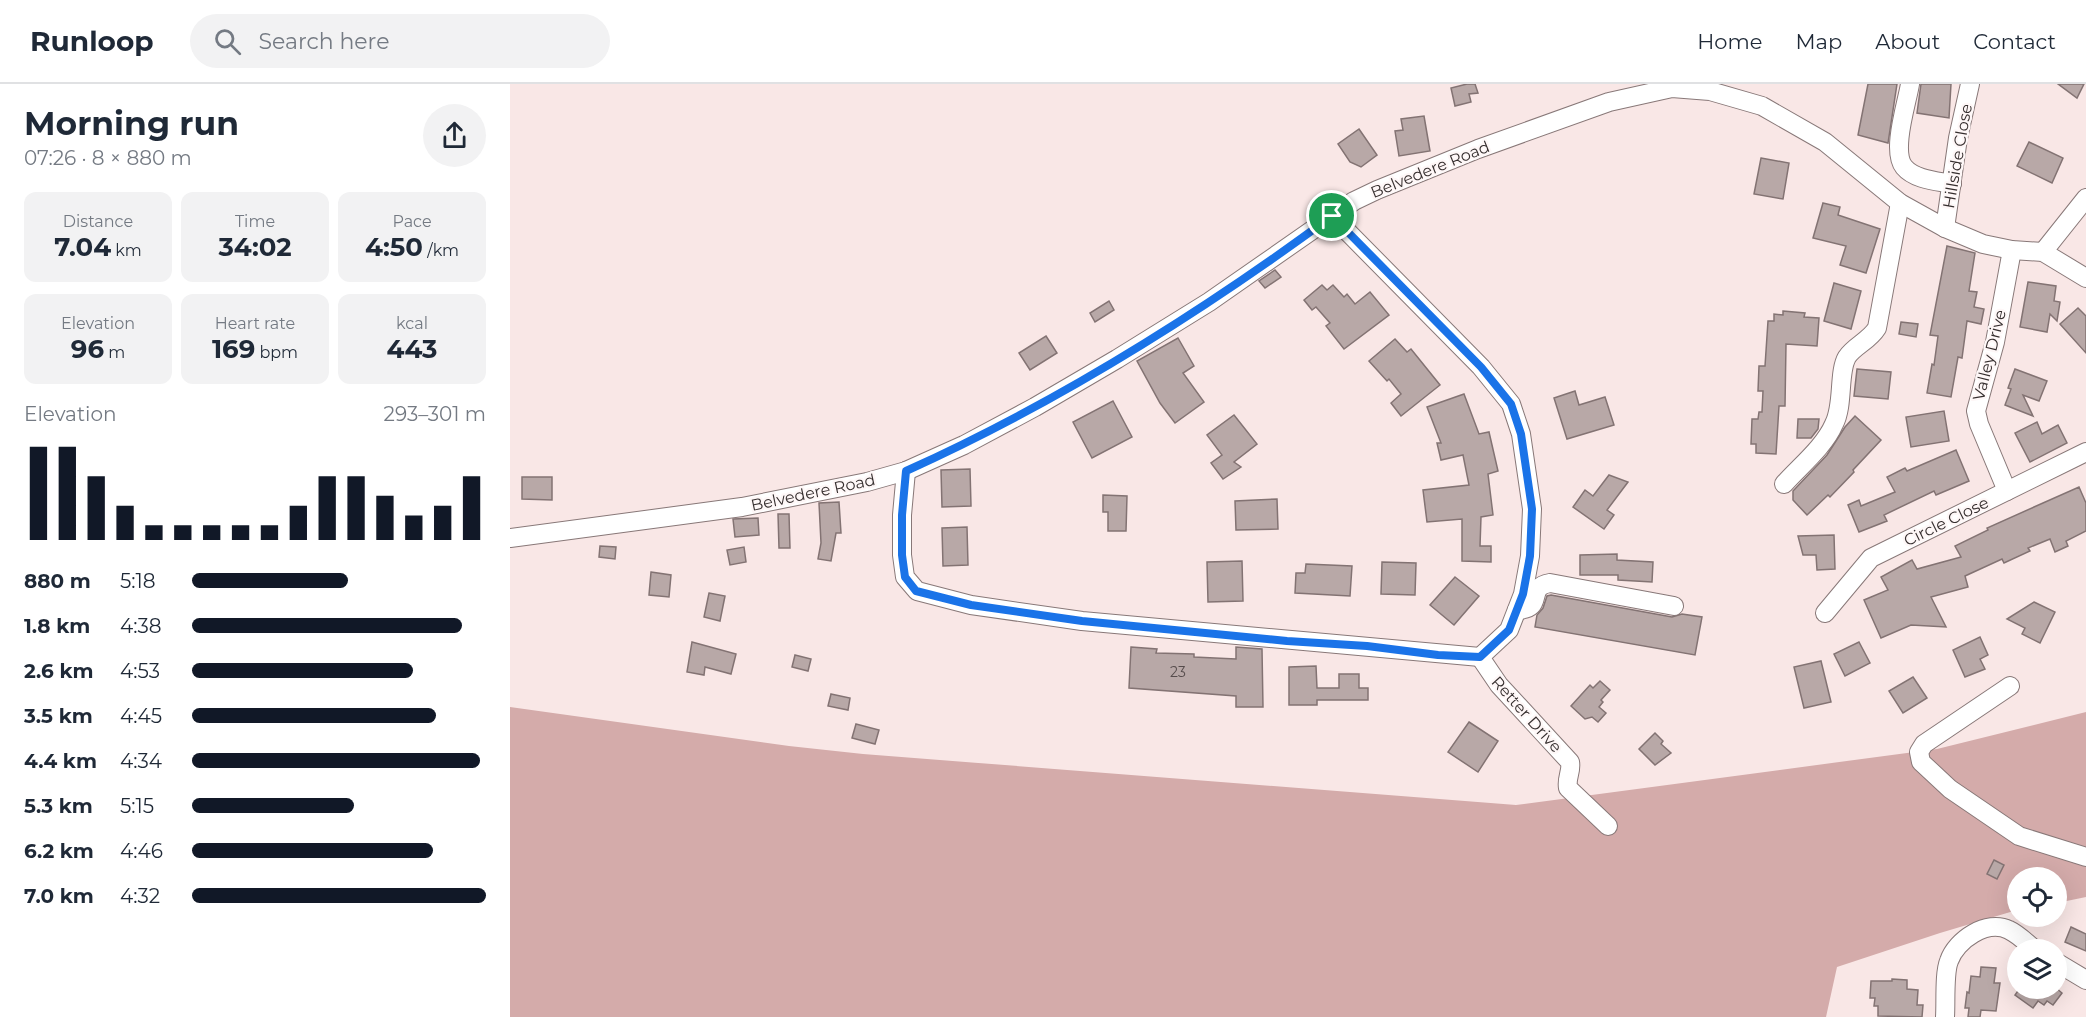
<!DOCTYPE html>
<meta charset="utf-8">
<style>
body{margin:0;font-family:Montserrat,sans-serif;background:#f2f2f3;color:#1f2937;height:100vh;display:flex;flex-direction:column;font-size:22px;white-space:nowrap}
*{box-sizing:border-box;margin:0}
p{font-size:20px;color:#747a83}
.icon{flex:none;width:33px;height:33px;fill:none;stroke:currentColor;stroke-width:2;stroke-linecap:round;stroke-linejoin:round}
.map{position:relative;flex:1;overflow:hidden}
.sheet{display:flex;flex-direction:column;background:#fff;width:510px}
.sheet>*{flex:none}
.fabs{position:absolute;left:1497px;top:783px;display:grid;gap:12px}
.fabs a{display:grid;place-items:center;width:60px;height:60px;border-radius:50%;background:#fff;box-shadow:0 6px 24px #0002;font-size:30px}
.pin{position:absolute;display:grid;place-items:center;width:51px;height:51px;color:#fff;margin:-26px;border:3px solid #fff;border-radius:50%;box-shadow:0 2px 6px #0007}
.round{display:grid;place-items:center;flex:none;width:63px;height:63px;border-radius:32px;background:#f2f2f3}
.headline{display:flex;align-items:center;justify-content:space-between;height:102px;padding:0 24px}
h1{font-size:33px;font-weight:700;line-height:45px}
.figures{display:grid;grid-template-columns:repeat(3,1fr);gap:9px;height:102px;padding:6px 24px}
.figures div{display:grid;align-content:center;border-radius:12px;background:#f2f2f3;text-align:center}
.figures b{font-size:26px;font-weight:700}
.figures small{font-size:16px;font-weight:400}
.figures p{font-size:16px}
.chart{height:168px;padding:12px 24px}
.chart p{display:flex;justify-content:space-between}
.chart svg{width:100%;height:108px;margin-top:6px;stroke:#111827;stroke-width:6}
ul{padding:0 24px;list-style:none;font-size:20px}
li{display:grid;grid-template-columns:96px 72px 1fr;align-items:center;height:45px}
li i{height:15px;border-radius:8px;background:#111827}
header{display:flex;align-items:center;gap:36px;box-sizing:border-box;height:84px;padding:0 30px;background:#fff;border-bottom:2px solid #e0e1e3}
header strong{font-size:28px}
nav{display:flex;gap:33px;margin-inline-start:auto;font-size:21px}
.search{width:420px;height:54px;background:#f2f2f3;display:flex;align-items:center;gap:15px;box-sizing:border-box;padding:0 21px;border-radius:33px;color:#747a83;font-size:22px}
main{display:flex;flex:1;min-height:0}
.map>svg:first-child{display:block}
.forest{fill:#d4abaa}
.building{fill:#b8a8a7;stroke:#837373;stroke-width:1.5}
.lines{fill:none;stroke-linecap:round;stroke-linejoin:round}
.minor-casing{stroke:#887878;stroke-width:20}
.minor{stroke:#fff;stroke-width:18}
.route-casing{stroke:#fff;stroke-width:12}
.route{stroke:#1a73e8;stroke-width:8}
.labels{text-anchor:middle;stroke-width:4.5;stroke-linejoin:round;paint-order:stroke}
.number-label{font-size:14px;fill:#564c4c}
.street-label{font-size:16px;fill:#352e2e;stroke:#fef7f7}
</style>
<header>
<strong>Runloop</strong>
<div class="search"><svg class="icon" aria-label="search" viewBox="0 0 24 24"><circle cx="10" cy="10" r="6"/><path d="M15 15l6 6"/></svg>Search here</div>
<nav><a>Home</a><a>Map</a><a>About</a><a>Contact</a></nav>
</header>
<main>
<section class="sheet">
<div class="headline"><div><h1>Morning run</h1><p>07:26 · 8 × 880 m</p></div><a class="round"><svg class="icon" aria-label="share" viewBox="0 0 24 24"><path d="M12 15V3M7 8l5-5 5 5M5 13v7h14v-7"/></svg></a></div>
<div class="figures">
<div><p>Distance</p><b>7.04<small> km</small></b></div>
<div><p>Time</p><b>34:02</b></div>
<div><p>Pace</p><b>4:50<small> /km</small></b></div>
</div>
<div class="figures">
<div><p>Elevation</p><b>96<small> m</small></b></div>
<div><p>Heart rate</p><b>169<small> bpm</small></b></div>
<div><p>kcal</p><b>443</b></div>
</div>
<div class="chart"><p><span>Elevation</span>293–301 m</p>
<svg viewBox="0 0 160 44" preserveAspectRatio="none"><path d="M5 44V6M15 44V6M25 44V18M35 44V30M45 44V38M55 44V38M65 44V38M75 44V38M85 44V38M95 44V30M105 44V18M115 44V18M125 44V26M135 44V34M145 44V30M155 44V18"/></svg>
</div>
<ul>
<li><b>880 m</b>5:18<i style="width:53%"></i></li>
<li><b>1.8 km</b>4:38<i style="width:92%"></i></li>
<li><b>2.6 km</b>4:53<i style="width:75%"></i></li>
<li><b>3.5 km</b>4:45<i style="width:83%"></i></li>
<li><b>4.4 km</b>4:34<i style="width:98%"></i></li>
<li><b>5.3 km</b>5:15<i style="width:55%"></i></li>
<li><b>6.2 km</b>4:46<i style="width:82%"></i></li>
<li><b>7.0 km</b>4:32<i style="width:100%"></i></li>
</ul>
</section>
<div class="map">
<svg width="1576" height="933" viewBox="0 0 1576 933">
<rect width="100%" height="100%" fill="#f9e7e6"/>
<!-- forest -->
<path class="forest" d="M0,623l279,39 74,8 653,51 421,-56 149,-37v185l-29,6 -1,-25h-38l-1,32 -77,23 -103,34 -11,50h-1316z"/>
<!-- building -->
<g class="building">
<path d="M957,0h8l3,9 -9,1 2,8 -16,4 -4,-18z"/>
<path d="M1358,0h29l-9,59 -30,-8z"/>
<path d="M1411,0h30l-2,34 -32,-5z"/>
<path d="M1548,0h26l-7,14z"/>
<path d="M914,32l6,35 -31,5 -4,-25 8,-1 -2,-11z"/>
<path d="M849,45l18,26 -16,12 -11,-5 -12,-18z"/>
<path d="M1519,58l34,16 -11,25 -35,-17z"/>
<path d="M1251,74l28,5 -6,36 -29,-5z"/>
<path d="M1313,119l17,4 -2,8 42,14 -14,44 -26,-8 6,-19 -33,-8z"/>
<path d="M1437,162l28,7 -6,38 8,1 -3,15 10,2 -3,15 -14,-3 -5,37 -4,-1 -7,40 -24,-4 5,-29 2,1 4,-29 -8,-1z"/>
<path d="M765,186l6,7 -16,11 -6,-7z"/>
<path d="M1518,198l28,4 -2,15 6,1 -3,19 -7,-7 -3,18 -27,-5z"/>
<path d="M1324,199l27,8 -10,38 -27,-8z"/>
<path d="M812,201l5,5 6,-5 11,12 3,-3 8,10 15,-12 19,23 -45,34 -18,-23 4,-3 -14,-16 -4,3 -8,-10z"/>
<path d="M599,217l5,9 -19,12 -5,-9z"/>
<path d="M1568,224l8,8v37l-26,-29z"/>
<path d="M1273,227l22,2 -1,4 15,1 -2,28 -31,-2 -1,62h-6l-3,48 -20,-1v-9h-5l1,-25h6l1,-7h3l1,-21h-5l1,-25h6l3,-45h6v-7l9,1z"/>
<path d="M1391,238l17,2 -2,13 -17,-3z"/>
<path d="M536,252l11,17 -27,17 -11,-17z"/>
<path d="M668,254l16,28 -11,7 21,29 -29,21 -15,-20 -23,-42z"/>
<path d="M885,255l12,13 4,-3 29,36 -39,31 -10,-13 10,-9 -12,-15 -2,2 -18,-20z"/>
<path d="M1347,285l34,3 -3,27 -34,-3z"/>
<path d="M1505,285l32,12 -8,20 -16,-6 10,21 -28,-11 6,-16 -3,-1z"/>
<path d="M1065,307l4,14 26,-8 9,28 -47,14 -13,-41z"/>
<path d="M954,310l15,40 10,-2 9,39 -10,3 5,41 -12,2 -1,29h11v16l-29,-1v-42l-35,3 -4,-32 46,-5 -6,-30 -22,5 -4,-17h4l-14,-36z"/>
<path d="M603,317l19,36 -40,21 -19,-36z"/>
<path d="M1434,327l5,30 -38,6 -5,-30z"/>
<path d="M724,331l23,29 -23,18 7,5 -18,12 -12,-16 11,-8 -15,-20z"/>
<path d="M1345,332l26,24 -28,30 1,2 -24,25 -2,-2 -21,20 -14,-15v-9l34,-36 18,-28z"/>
<path d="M1288,335h21l-1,10 -7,9h-14z"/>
<path d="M1527,338l5,12 16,-9 9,18 -37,19 -15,-29z"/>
<path d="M1446,366l13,31 -33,14 -2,-4 -50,24 3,6 -28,11 -11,-27 11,-5 2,6 34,-14 -8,-15 18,-9 2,3z"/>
<path d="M460,385l1,37 -29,1 -1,-37z"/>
<path d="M1099,391l19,7 -21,28 7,5 -10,14 -31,-22 12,-17 8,6z"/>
<path d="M12,393h30v23l-30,-1z"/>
<path d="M1569,403l7,16v28l-20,10 2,5 -13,6 -5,-13 -22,9 2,3 -26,12 -2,-4 -37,17 3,11 -37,10 15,30 -35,-2 -30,13 -17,-38 24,-10 -7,-13 31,-17 5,9 44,-12 -6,-11 33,-16 -1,-2z"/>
<path d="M593,411l24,1 -1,35h-18v-19h-5z"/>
<path d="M767,415l1,30 -42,1 -1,-29z"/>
<path d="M329,418l2,31h-5l-5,28 -13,-2 3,-16 -2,-40z"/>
<path d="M268,430h11l1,34h-11z"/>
<path d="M248,434l1,17 -24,2 -2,-18z"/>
<path d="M457,443l1,38 -25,1 -1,-38z"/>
<path d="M1324,451l1,34 -18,1 -1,-15h-13l-5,-19z"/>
<path d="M90,462l16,1 -1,12 -16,-2z"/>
<path d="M234,463l2,15 -16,3 -3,-15z"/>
<path d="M1107,470v6l36,2 -1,20 -34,-2v-5h-38v-20z"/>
<path d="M732,477l1,40 -35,1 -1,-40z"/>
<path d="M872,478l34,1 -1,32 -34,-1z"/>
<path d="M796,480l46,2 -2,30 -55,-3 1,-20h9z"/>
<path d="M141,488l20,3 -2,22 -20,-2z"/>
<path d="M945,493l24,19 -25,29 -24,-20z"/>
<path d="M199,509l16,3 -5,25 -16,-4z"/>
<path d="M1041,511l121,22 10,-3 20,3 -7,38 -160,-28 2,-12 6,-7 4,-12z"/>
<path d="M1524,518l21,10 -15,31 -18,-9 3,-6 -18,-9z"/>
<path d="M1470,553l8,18 -8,4 5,10 -20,8 -12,-27z"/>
<path d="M182,558l44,12 -5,20 -26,-7 -1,8 -17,-3z"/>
<path d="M1349,558l11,21 -25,13 -11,-22z"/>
<path d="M621,563l26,2 -1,4 38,1v3l42,2v-12l26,2 1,58h-27v-11l-107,-8z"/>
<path d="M285,571l16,4 -3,12 -16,-4z"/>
<path d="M1311,577l10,41 -27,6 -10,-41z"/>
<path d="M806,582l1,22h22v-14h20v14h9v12h-51v5h-28v-38z"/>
<path d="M1403,593l14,21 -24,15 -14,-22z"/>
<path d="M1090,597l10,9 -9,10 2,2 -4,5 7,6 -8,9 -6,-5 -7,2 -14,-13 19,-21 3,3z"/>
<path d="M321,610l19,4 -2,12 -20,-4z"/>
<path d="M959,638l29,19 -20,31 -30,-20z"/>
<path d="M346,640l23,6 -4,14 -23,-6z"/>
<path d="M1145,649l8,8 -2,3 10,9 -16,12 -16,-16z"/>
<path d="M1484,776l10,5 -7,14 -10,-5z"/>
<path d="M1561,843l15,7v17l-21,-9z"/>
<path d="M1471,883l15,1 -2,15h6l-4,28 -15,-1 -1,7h-12l1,-9h-4l2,-16 2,1 2,-17 9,1z"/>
<path d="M1382,895l15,1v9l11,1 -1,15h6l-1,12 -44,-1v-10h-4l1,-8h-5l1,-17h21z"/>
<path d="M1510,904h36l6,5 -9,12 -6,-4 -3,4 -6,-4 -5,7 -18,-13z"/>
</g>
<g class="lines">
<defs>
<g id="minor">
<path d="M1400,0c-3,19 -19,67 -6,83 11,13 33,14 48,17"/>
<path d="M1435,144l13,-90 12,-54"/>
<path d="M1533,168l43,-54"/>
<path d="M396,387l-4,44v40l3,22 12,14 54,14 111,16 398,36 29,-27 14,-36 7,-38 2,-47 -11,-75 -10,-30 -30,-37 -149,-151"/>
<path d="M1274,400c16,-18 40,-37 50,-60 10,-19 4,-52 13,-67 7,-11 22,-16 30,-29l23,-125"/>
<path d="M1497,407l-28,-67 -3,-13 19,-69 17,-92"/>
<path d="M0,454l232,-31 125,-25 39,-11 58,-26 71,-38 82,-48 92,-57 145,-101 23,-11 101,-41 131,-47 63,-14 38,3 52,15 63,36 75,61 45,25 38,16 29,6 31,2 43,26"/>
<path d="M1007,526c29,-1 8,-23 33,-27l124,23"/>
<path d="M1315,529l46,-55 215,-106"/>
<path d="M970,573l19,28 71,77c2,9 -4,16 -2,26l40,38"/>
<path d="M1500,602l-86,58 -5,8 2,10 29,27 69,47 67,21"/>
<path d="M1546,878l30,18"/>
<path d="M1435,933c1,-14 -1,-44 4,-56 7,-21 38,-42 60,-31 9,4 18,13 26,20"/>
</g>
</defs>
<!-- minor casing -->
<use href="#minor" class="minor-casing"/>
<!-- minor -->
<use href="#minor" class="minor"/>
</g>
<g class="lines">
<defs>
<path id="route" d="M822,132l149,151 30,37 10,30 11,75 -2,47 -7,38 -14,36 -29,27 -42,-2 -71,-9 -80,-5 -205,-20 -111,-16 -55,-14 -11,-14 -3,-22v-40l4,-44c151,-68 293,-157 426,-255z"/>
</defs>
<!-- route casing -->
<use href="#route" class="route-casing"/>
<!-- route -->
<use href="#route" class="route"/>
</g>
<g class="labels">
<!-- number labels -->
<g class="number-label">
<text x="668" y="593">23</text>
</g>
<!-- street labels -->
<g class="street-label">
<text transform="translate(1447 72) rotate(-80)" y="6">Hillside Close</text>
<text transform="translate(920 85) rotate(-22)" y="6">Belvedere Road</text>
<text transform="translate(1479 271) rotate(-76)" y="6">Valley Drive</text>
<text transform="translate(303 408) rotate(-12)" y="6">Belvedere Road</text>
<text transform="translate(1436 437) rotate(-26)" y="6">Circle Close</text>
<text transform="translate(1017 630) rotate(48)" y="6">Retter Drive</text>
</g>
</g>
</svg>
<div class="fabs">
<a><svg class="icon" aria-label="locate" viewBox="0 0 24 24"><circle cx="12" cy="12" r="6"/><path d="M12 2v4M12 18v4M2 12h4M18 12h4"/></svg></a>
<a><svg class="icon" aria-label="layers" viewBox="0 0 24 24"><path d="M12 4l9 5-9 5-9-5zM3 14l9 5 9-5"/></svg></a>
</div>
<div class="pin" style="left:822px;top:132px;background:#1e9e55"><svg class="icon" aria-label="arrive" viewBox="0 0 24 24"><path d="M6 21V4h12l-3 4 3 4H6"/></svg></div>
</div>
</main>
